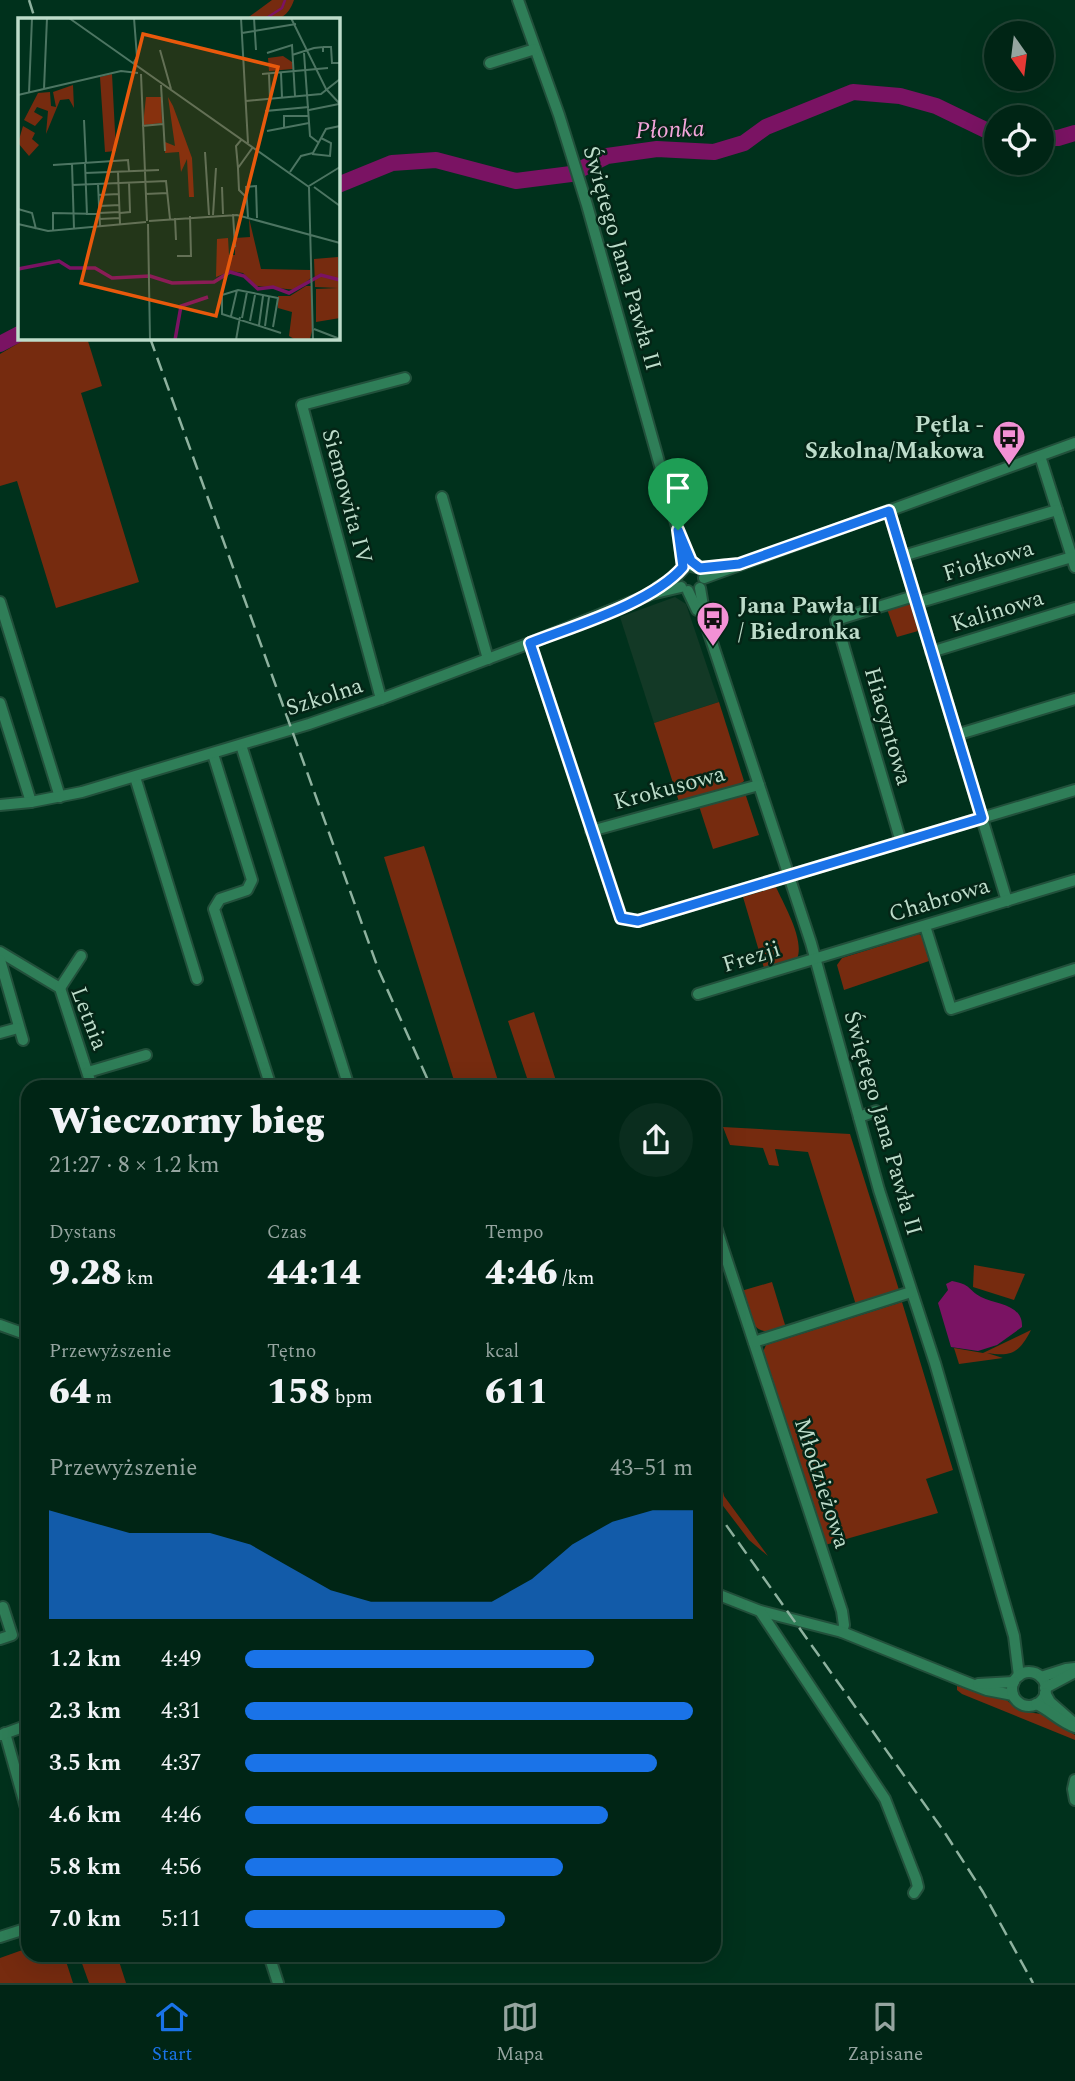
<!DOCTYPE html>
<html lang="pl">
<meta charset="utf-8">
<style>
body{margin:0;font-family:Spectral,serif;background:#0a2d1e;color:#f1f3f6;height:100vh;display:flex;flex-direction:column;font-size:26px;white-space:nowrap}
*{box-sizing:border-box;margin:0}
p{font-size:23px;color:#95a5a0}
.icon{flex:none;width:38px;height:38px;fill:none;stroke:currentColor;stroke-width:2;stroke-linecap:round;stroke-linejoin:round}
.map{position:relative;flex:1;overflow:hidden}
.drawer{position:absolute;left:21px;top:1080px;width:700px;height:882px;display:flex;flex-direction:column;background:#002515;border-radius:21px;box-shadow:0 7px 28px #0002,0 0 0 2px #224234}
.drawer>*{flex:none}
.needle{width:46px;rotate:166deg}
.buttons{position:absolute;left:984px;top:21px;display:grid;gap:14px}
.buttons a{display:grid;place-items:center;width:70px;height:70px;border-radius:50%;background:#002515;box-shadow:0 7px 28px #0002,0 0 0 2px #224234;font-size:35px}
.pin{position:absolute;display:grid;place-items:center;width:60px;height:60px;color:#fff;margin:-72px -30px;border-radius:50% 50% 50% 0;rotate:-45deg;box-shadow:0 0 7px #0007}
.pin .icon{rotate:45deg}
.round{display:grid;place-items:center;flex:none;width:74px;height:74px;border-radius:37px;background:#0a2d1e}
.overview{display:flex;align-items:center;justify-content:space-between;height:119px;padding:0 28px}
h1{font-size:38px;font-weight:800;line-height:52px}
.metrics{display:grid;grid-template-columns:repeat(3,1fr);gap:10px;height:119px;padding:7px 28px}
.metrics div{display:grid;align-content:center}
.metrics b{font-size:35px;font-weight:800}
.metrics small{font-size:19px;font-weight:400}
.metrics p{font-size:19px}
.chart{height:196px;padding:14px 28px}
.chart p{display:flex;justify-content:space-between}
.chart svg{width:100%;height:126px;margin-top:7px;fill:#1a73e8;opacity:.7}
ul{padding:0 28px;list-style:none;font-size:23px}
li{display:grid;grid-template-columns:112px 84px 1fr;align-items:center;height:52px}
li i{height:18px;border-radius:9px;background:#1a73e8}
.menu{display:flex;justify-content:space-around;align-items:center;height:98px;border-top:2px solid #224234;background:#002515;font-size:19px;color:#95a5a0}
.menu a{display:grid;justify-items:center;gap:4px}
.menu .current{color:#1a73e8}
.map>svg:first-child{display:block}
.built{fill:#133926}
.green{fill:#762b0f}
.water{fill:#7a1363}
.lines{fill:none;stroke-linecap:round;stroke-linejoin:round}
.stream{stroke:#7a1363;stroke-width:2.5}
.river{stroke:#7a1363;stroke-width:16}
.minor-casing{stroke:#22503b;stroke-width:14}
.minor{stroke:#2f7e58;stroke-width:10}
.rail{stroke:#8eb29f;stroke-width:2.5;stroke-dasharray:14 7;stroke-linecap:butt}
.route-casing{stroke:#fff;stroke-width:14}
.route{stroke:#1a73e8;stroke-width:9}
.labels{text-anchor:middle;stroke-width:5;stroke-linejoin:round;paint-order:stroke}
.street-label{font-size:23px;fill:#bddcca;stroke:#042516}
.poi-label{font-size:23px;font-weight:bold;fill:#bddcca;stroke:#042516;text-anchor:end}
.water-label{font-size:24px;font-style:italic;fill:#f3a5da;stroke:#042516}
.inset-river{fill:none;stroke:#7a1363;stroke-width:3.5}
.inset-road{fill:none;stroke:#4c7562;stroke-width:2}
.view{fill:#e8590c;fill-opacity:0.15;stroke:#e8590c;stroke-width:3.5}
.inset-edge{fill:none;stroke:#bddcca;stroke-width:3.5}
</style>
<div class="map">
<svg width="1075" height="1983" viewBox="0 0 1075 1983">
<rect width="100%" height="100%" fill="#00311c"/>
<!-- built -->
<path class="built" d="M675,597l11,7 33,98 -65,21 -34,-106z"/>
<!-- green -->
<g class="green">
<path d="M272,0h22c-9,26 -25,19 -48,19z"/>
<path d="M27,338h60l15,48 -21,7 58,189 -83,26 -39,-127 -17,5v-132z"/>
<path d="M910,602l8,29 -21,6 -10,-28z"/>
<path d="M719,702l25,79 -7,5 -58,16 -25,-79z"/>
<path d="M745,793l14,42 -46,14 -14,-43z"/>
<path d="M424,846l4,12 72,229h-44l-72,-230z"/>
<path d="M776,887c8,18 29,53 21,72l-33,9 -21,-71z"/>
<path d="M919,934l3,2 7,25 -85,29 -7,-25 5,-7z"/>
<path d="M534,1012l24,75h-28l-22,-66z"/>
<path d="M723,1127l127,7 49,156 -43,15 -48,-153 -33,-3 4,17 -10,-1 -6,-17 -33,-3z"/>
<path d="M974,1265l51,9 -11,26 -41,-13z"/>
<path d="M772,1282l14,46c-35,12 -36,-9 -45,-37z"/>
<path d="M902,1302l51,168 -27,9 12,34 -113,32 -62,-193 3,-7z"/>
<path d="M1031,1330c-12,23 -19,27 -44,23l16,5 -44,6 -5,-16 29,5z"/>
<path d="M714,1452l10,44 44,60 -19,-16 -35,-46z"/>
<path d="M957,1686l47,12 16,13 21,3 34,21v5l-113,-46 -5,-4z"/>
<path d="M28,1948v7h36l9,28h-73v-25z"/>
<path d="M79,1955h38l9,28h-37z"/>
</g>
<!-- water -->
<path class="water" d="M952,1281c20,4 15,8 29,16 16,8 42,7 41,30l-25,18 -19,6 -27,-4 -13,-44 10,-13 -2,-6z"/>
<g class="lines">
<!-- stream -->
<path class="stream" d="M265,19l17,-11 3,-8"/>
<!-- river -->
<g class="river">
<path d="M1041,138h17l17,-5"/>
<path d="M338,185l54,-22 44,-3 80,21 55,-7 36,-18 50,-7 57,3 30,-9 22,-16 87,-35 47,4 36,10 60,29"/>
<path d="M0,344l19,-10"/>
</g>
<defs>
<g id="minor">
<path d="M518,0l41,115 28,90 91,325 5,37"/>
<path d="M490,63l45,-14"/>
<path d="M1040,456l35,111"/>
<path d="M442,497l46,162"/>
<path d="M889,511l118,390"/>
<path d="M903,556l154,-46"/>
<path d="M704,578l371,-135"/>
<path d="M658,587l17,-9 12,-13 17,4 20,-4"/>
<path d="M700,588l6,36 105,319 68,247 56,173 79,273 5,40"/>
<path d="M688,591l9,19"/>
<path d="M0,602l60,195"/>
<path d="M917,603l155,-46"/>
<path d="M530,643l91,274 17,4 437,-131"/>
<path d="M931,652l144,-44"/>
<path d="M381,699l-79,-294 103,-27"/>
<path d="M0,703l31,99"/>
<path d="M956,735l119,-36"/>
<path d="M241,745l108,342"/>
<path d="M213,754l39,126 -5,10 -27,9 -6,10 57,178"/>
<path d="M135,777l62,202"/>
<path d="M0,805l31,-3 51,-10 227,-68 72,-25 149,-56 121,-49 30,-7"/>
<path d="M591,831l168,-46"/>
<path d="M901,842l-65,-222 78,-24"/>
<path d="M925,926l26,83 124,-40"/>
<path d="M0,952l60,36 32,99"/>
<path d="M0,960l23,80"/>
<path d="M60,988l21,-32"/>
<path d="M698,994l377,-114"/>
<path d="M0,1033l18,-5"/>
<path d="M88,1072l58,-17"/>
<path d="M859,1117l17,-6"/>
<path d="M714,1221l128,390 2,14 -2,7"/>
<path d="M0,1325l28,10"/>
<path d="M754,1342l157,-50"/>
<path d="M714,1593l46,18 82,21 124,50 21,8 26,5"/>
<path d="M760,1611l125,188 31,80 2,8 -4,6"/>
<path d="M0,1639l12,-4 -9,-28"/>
<circle cx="1029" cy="1689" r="17"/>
<path d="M1041,1677l25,-8 9,-1"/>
<path d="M978,1684l36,-2"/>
<path d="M1045,1688l30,-16"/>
<path d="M1045,1693l5,9 25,22"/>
<path d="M1036,1704c14,6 24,18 39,23"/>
<path d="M5,1733l23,82"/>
<path d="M1,1735l27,-10"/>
<path d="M1075,1780l-2,9 2,11"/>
<path d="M0,1937l28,-9"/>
<path d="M269,1955l9,28"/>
</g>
</defs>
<!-- minor casing -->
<use href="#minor" class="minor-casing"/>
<!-- minor -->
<use href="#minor" class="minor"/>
<!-- rail -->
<g class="rail">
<path d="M29,0l6,19"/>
<path d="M150,338l229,633 52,116"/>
<path d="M714,1508l231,325 38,59 50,91"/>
</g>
</g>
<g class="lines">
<defs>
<path id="route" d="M889,511l93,307 -344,103 -17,-3 -91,-275c46,-18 122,-40 153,-76l-5,-37 13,31 9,7 39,-4z"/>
</defs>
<!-- route casing -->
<use href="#route" class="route-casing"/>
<!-- route -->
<use href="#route" class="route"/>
</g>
<!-- icons -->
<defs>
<symbol id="bus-pin" viewBox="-11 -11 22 30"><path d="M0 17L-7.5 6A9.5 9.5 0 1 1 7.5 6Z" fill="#f391d5" stroke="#042516"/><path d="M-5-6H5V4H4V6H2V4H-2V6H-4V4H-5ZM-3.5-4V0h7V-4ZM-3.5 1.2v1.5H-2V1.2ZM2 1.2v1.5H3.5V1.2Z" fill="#111"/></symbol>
</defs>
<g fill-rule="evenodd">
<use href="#bus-pin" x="990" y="418" width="38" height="52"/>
<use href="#bus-pin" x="694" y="599" width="38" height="52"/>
</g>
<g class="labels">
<!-- street labels -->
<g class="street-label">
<text transform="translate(623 258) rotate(74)" y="8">Świętego Jana Pawła II</text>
<text transform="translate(348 496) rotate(75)" y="8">Siemowita IV</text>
<text transform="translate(988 560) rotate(-17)" y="8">Fiołkowa</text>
<text transform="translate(997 610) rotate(-17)" y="8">Kalinowa</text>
<text transform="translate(324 696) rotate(-18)" y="8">Szkolna</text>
<text transform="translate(889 726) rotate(74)" y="8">Hiacyntowa</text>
<text transform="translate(669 787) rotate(-15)" y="8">Krokusowa</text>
<text transform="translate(939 899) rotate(-17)" y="8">Chabrowa</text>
<text transform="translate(751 956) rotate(-17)" y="8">Frezji</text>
<text transform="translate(90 1018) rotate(69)" y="8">Letnia</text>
<text transform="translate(884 1123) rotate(74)" y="8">Świętego Jana Pawła II</text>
<text transform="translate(823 1483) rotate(72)" y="8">Młodzieżowa</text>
</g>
<!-- poi labels -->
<g class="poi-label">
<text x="984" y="432">Pętla -<tspan x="984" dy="26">Szkolna/Makowa</tspan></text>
<text x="738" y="613" text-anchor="start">Jana Pawła II<tspan x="738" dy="26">/ Biedronka</tspan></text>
</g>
<!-- water labels -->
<g class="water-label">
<text transform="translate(670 129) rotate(-2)" y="8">Płonka</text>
</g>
</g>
<!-- overview -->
<g transform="translate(18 18)">
<rect width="322" height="322" fill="#00311c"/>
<path d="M265,38l9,6 1,7 -24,2 -1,-13zM94,56l4,77 -11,1 -5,-75zM55,67l1,23 -5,-9 -9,1 -14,34 2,-23 -11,-4 -3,5 9,5 -8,9 -11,-6 14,-27 12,-1 1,14 5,1 -3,-15zM128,79h15l1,26 -19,2zM150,79l5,9 19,52 2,39h-5l-2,-38 -6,13 -2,-20 -14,1v-11l10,4zM5,108l12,7 -3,6 7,6 -10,11 -11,-13zM231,200l12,51 50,1 1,7 -15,13 -41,-4 -13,-13 -12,-2 -15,6 1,-38 11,-1 1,17h6v-17l15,-1zM320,239l2,61 -24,4v-33l22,-1 -23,-1 -1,-28zM288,268h6v45l-2,8 -14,1 -7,-4 3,-24 -14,-4v-12h12z" fill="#762b0f"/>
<path class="inset-river" d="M0,251l41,-8 11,7h25l17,10 38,-2 22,7 42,-1 16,-10 14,4 14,13 15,-2 16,6 32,-18 19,5M157,322l6,-34 27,-9"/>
<path class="inset-road" d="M51,0l240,169M223,0l7,125M236,0l2,32M273,0l35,71 14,15M224,15l54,-9M305,29h8l1,16h8M142,32l11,39M249,35l25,-8 3,51M286,35l6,83 9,7M274,37l22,-7 9,-1v5M115,46l4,-7 -3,-39M263,55l1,24M123,56l6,147M244,56l66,-6M251,56l1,25M143,67l4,66M26,71l3,-71M11,75l3,-75M0,77l103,-24 17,2M228,83l75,-7 19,-15M291,92l30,-6M248,96v-3l43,-4M66,102l2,43M124,108l21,-2M266,110v-12h25M249,113l42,-8M187,134l4,63M294,136l18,2 1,-13 -10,-5M67,145l2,52M54,146l2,65M35,147l75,-5 1,11M220,150l-2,-22 6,-7M100,154l2,52M272,154l11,-16 12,-3 13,-24 14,-3M67,155l74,-3M80,166l2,42M54,167l94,-4 4,38M228,168l2,31M291,168l31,-19M204,169l1,27M228,169l10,-1 1,32M291,169l4,153M296,169l26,19M127,176l23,-1M80,177l21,-1M228,179l-7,-7 -1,-22 15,-21M81,188l21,-1M0,191l14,4 4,16M81,195l21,-1M102,195l10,-1 -1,-30M215,196l2,33M195,197l3,-47M157,200l1,22M81,201l21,-1M131,203l88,-6 103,28M0,206l30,7 98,-9M130,206l2,116M35,213v-18l46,1M159,238h14l-1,-40M213,298l6,-26M224,300l5,-26M232,303l5,-26M241,307l4,-29M247,308l4,-29M255,309l5,-29 -40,-8 -16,5v19l59,19M296,311l26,10M218,322l4,-23"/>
<path class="view" d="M125,16l135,33 -62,249 -135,-33z"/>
<rect width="322" height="322" class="inset-edge"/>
</g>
</svg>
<div class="buttons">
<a><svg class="needle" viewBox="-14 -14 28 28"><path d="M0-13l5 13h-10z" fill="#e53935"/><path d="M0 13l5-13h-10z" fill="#95a5a0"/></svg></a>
<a><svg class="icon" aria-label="locate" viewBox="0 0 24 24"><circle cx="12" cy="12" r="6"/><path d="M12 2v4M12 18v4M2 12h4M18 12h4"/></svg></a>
</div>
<div class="pin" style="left:678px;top:530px;background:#1e9e55"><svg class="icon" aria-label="arrive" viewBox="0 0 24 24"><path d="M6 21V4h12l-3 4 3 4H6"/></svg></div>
<section class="drawer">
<div class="overview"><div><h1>Wieczorny bieg</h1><p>21:27 · 8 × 1.2 km</p></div><a class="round"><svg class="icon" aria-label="share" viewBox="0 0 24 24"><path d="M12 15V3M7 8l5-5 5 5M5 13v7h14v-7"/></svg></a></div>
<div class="metrics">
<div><p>Dystans</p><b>9.28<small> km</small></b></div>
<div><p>Czas</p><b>44:14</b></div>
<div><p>Tempo</p><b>4:46<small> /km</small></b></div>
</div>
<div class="metrics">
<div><p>Przewyższenie</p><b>64<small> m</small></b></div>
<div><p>Tętno</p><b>158<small> bpm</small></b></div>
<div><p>kcal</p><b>611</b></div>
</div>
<div class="chart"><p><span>Przewyższenie</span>43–51 m</p>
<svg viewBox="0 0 160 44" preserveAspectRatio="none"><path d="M0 44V6L10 10L20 14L30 14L40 14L50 18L60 26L70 34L80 38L90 38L100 38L110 38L120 30L130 18L140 10L150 6L160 6V44z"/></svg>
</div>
<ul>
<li><b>1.2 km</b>4:49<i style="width:78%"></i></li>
<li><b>2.3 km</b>4:31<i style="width:100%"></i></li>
<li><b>3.5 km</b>4:37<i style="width:92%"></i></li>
<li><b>4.6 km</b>4:46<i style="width:81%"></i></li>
<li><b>5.8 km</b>4:56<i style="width:71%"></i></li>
<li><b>7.0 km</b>5:11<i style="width:58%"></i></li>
</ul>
</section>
</div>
<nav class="menu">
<a class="current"><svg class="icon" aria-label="home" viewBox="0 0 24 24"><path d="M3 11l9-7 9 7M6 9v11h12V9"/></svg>Start</a>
<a><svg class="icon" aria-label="map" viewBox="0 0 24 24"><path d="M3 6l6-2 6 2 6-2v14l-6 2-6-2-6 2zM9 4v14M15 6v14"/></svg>Mapa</a>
<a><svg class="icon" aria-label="saved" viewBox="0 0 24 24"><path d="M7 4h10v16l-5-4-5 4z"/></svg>Zapisane</a>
</nav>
